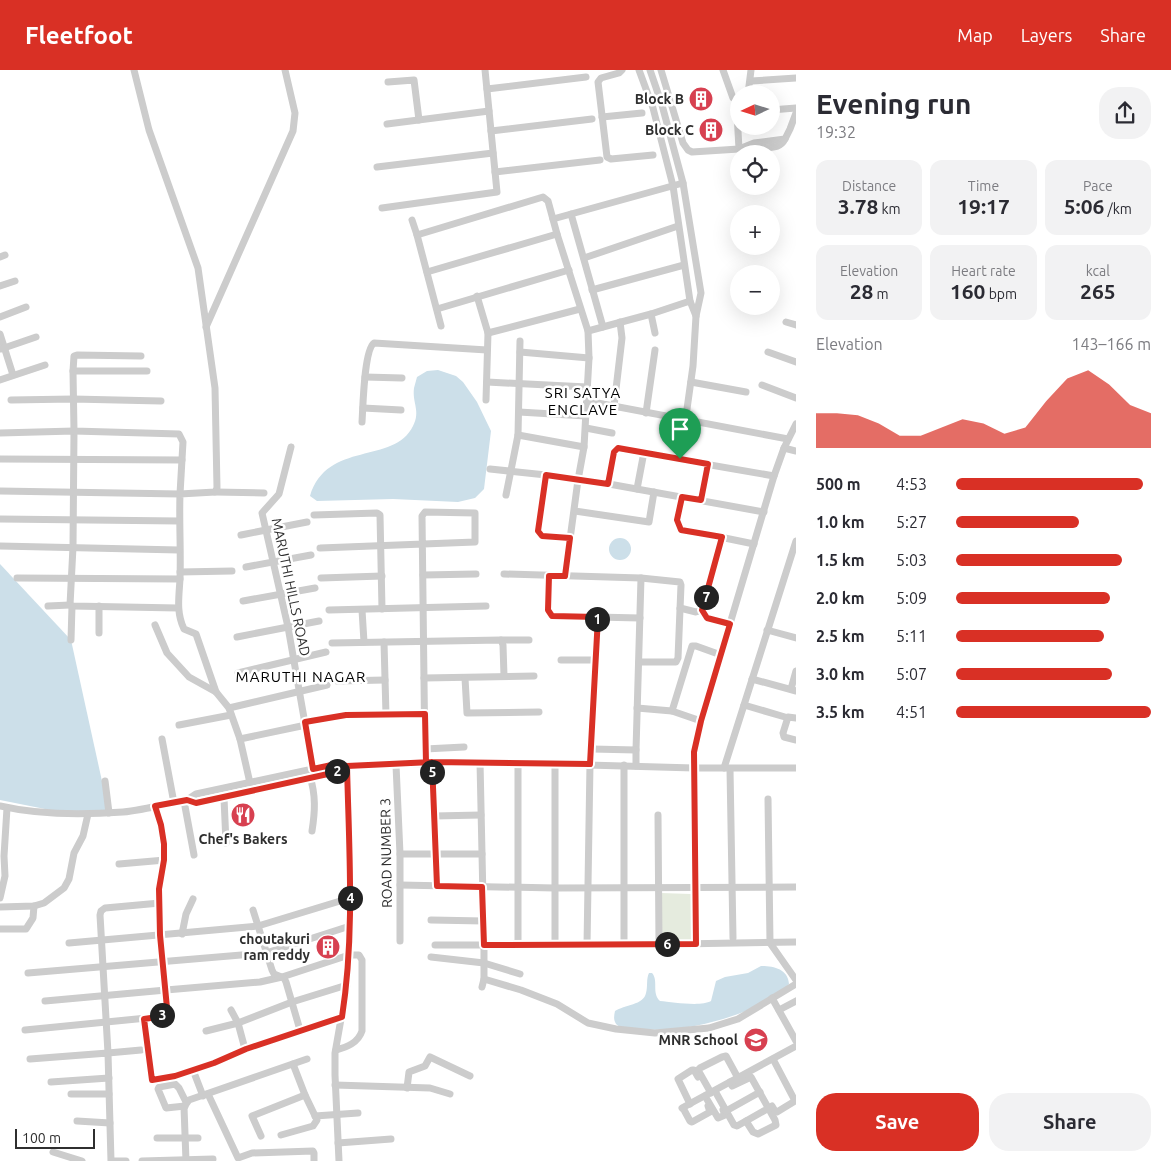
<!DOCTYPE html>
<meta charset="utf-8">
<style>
body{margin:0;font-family:Ubuntu,sans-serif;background:#f2f2f3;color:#2b2b33;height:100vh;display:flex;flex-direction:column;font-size:19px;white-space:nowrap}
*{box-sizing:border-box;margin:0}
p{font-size:16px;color:#7c7c81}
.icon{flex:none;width:28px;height:28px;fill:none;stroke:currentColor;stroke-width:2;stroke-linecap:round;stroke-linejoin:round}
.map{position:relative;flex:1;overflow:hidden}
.sheet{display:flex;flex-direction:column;background:#fff;width:375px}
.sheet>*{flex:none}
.needle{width:32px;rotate:266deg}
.fabs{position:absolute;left:730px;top:15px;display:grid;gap:10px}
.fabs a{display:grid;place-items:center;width:50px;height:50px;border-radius:50%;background:#fff;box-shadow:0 5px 20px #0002;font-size:25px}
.scale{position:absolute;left:15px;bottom:12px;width:80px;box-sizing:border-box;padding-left:5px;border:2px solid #2f2f2f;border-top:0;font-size:14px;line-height:18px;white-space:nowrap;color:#2f2f2f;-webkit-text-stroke:4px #fff;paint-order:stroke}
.pin{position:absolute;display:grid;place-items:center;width:42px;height:42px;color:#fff;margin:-51px -21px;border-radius:50% 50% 50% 0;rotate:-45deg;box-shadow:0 0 5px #0007}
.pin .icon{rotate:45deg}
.km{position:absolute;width:25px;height:25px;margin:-12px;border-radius:50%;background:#222;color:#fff;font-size:14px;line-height:25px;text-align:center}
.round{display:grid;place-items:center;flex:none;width:52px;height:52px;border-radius:20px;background:#f2f2f3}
.overview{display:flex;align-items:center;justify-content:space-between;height:85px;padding:0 20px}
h1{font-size:28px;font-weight:700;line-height:38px}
.metrics{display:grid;grid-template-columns:repeat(3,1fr);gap:8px;height:85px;padding:5px 20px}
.metrics div{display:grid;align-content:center;border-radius:12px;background:#f2f2f3;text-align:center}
.metrics b{font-size:21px;font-weight:700}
.metrics small{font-size:14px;font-weight:400}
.metrics p{font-size:14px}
.chart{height:140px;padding:10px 20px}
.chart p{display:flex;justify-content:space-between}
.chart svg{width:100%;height:90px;margin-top:5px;fill:#d93025;opacity:.7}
.button{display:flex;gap:10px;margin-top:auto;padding:10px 20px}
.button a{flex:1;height:58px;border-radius:20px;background:#d93025;color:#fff;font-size:20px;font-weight:700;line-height:58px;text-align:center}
.button a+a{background:#f2f2f3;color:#2b2b33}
ul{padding:0 20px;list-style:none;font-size:16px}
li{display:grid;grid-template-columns:80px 60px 1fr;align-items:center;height:38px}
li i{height:12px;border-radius:6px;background:#d93025}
header{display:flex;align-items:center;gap:30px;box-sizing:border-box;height:70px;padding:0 25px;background:#d93025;color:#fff}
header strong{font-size:24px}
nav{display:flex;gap:28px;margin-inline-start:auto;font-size:18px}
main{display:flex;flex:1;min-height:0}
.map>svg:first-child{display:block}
.green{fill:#e5ebde}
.water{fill:#ccdfe9}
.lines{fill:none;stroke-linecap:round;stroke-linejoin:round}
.minor{stroke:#ccc;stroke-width:7}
.route-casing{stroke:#fff;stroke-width:10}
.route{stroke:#d93025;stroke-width:6}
.labels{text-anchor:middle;stroke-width:5;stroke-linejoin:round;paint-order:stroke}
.poi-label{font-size:14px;font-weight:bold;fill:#2f2f2f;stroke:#fff;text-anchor:end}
.street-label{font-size:14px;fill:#2f2f2f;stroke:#fff}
.neighbourhood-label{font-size:15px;letter-spacing:1px;fill:#000;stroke:#fff}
</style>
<header>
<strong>Fleetfoot</strong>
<nav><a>Map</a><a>Layers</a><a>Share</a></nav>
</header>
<main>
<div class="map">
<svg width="796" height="1091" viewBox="0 0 796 1091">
<rect width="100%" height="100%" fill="#fff"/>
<!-- green -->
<path class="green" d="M661,823l30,1 1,47 -31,3z"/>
<!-- water -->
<g class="water">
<path d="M438,300l18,6 7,6 14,20 14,29 -7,58 -9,9 -17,4 -65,-3 -76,2 -7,-5c17,-56 84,-31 103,-70 8,-15 -1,-23 1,-38 1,-4 2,-7 3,-11l10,-6z"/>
<circle cx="620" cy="479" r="11"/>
<path d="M0,494l71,76 38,173h-44l-65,-13z"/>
<path d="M761,896c13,0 27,3 28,18l-4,5c-15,9 -31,19 -47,25 -33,12 -71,19 -106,14 -5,-1 -11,0 -15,-3 -4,-4 -3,-9 -2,-14 9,-6 29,-6 31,-18 2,-7 0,-14 3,-20h3c7,8 -1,19 8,28 12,1 41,6 51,0l5,-20 9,-4 23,-4z"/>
</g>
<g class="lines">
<!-- minor -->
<g class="minor">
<path d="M134,0l15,60 49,138 17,120 2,100 -2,4 -35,2c-1,28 1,57 0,85 -1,18 -4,33 4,50l12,5 20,58 13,16 11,31 10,44"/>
<path d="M622,0l-3,3 -18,5 -3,4 9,75 4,2 42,-4"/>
<path d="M639,0l14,38 20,78 17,115 6,15"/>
<path d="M650,0l12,35 21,78 18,110 -5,23 -3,50 -13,93"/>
<path d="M661,0l22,73 5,7 4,2 47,-3 15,-6 31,-4 5,-10 6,-16"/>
<path d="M723,0l10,28 6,2"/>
<path d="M751,11l45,-3"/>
<path d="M388,12l26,-2 5,40"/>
<path d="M487,19l99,-12"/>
<path d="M748,24l3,-24"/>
<path d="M771,40l25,-2"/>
<path d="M737,43l2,36"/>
<path d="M602,47l40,-4"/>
<path d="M387,54l102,-13"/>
<path d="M491,61l101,-12"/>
<path d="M762,78c9,-1 18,1 23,-9"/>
<path d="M377,97l116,-14"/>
<path d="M495,102l105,-12"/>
<path d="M382,138l115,-16 -12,-122"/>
<path d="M571,144l32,113"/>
<path d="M553,149l130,-36"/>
<path d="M412,150l5,15 126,-38 5,4 9,33"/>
<path d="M417,165l24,91"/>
<path d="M0,187l5,-2"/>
<path d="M584,188l94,-32"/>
<path d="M427,202l130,-38 31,97 1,27 -5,89 -6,33 -13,96"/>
<path d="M0,216l15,-5"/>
<path d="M592,220l92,-25"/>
<path d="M477,226l11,37 -2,67"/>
<path d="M437,239l132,-39"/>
<path d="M651,244l39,-13"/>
<path d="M0,247l26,-10"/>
<path d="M786,252l10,3"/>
<path d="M206,257l87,-196 2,-18 -10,-43"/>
<path d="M588,261l63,-17 4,19"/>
<path d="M488,263l92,-24"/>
<path d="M0,264l13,41"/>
<path d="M1,279l35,-12"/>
<path d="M520,282l69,6"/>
<path d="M768,282l28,10"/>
<path d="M73,301h74"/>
<path d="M365,307l37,1"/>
<path d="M0,310l45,-15"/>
<path d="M487,312l100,5"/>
<path d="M691,312l55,10"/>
<path d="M762,315l34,13"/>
<path d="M11,330l62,-1 88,2"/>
<path d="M587,331l201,38"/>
<path d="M614,336l8,-68 -2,-16"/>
<path d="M363,338l38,2"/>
<path d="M519,342l67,4"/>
<path d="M646,343l9,-63"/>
<path d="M362,352c1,-15 2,-72 12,-79l113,7"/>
<path d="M586,358l26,5"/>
<path d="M0,363l74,-2 -1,116 -3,58 2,1 106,2"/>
<path d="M518,365l66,12"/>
<path d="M291,377l-12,47 -17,19 26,114 25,142"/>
<path d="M784,378l12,3"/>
<path d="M0,389l182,1"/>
<path d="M490,399l56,6 63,9 155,28"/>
<path d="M546,405l-8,56 4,5 28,2"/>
<path d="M609,414l5,-33 4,-2 156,27"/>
<path d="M637,419l7,-37"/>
<path d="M0,421l180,3 3,-52 -4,-8 -105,-3 -1,-60 1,-15 3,-1 64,1"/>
<path d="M215,422l49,1"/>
<path d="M506,425l12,-60 2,-94"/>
<path d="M682,427l-5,23 4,9 73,15"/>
<path d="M701,430l7,-36"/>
<path d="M575,441l74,11 5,-30"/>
<path d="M314,445l63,-2 3,2 2,94"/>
<path d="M0,449l179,2"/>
<path d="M241,465l66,-13"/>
<path d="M722,467l-19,73 1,5 3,2 23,7"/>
<path d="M0,476l179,4"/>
<path d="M320,478c52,-2 104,-4 155,-6v-29l-50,-1 -3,4c1,82 2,165 3,247"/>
<path d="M246,497l65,-12"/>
<path d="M180,502l52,-1"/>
<path d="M504,504l137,4 39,4 1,3 -3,73 -2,4h-37"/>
<path d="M423,505l53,-1"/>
<path d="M549,506l-1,34 4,6 88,2"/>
<path d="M17,508l163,1"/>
<path d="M321,508l61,-2"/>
<path d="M243,531l72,-13"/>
<path d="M48,536l22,-1"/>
<path d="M680,538l16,4 7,-2"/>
<path d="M329,540l157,-4"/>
<path d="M362,540l2,32"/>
<path d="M155,555l12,28 22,24 27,15"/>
<path d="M767,560l29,8"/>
<path d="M99,563v-27"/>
<path d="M237,567l82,-16"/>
<path d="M71,570l1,-34"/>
<path d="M501,570h28"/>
<path d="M384,572l2,73"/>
<path d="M332,573l169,-3 2,5 1,31"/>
<path d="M561,590h34"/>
<path d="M238,603l88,-21"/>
<path d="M424,608l110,-2"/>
<path d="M465,608l2,35 72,-1"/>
<path d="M752,609l44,12"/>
<path d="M337,611l48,-1"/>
<path d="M791,619l5,-18"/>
<path d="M744,635l41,12"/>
<path d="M229,638l98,-23"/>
<path d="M637,638l35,3"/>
<path d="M796,648l-8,-1 -5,16 1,4 12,3"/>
<path d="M701,651l-29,-10 20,-65h4l25,9"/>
<path d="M305,652l41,-7 79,-1"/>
<path d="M179,655l52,-10"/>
<path d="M162,669l12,64"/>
<path d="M240,669l66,-14"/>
<path d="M425,679l39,-2"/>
<path d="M592,679l44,1 5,-172"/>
<path d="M480,692l4,183v34l-2,8"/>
<path d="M431,693l6,123"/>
<path d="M518,693v183"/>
<path d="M555,694v181"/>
<path d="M396,695l4,89v87"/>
<path d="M636,696v-16"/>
<path d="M724,698l72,-227"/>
<path d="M730,699l3,169"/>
<path d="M310,707c6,18 5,35 2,54"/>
<path d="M105,711l4,32"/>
<path d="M224,728l2,45"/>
<path d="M768,729l2,144 26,37"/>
<path d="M187,730l9,-6 140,-30 11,2"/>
<path d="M184,731l10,54"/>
<path d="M0,736c39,9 83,9 123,6 21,-2 43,-8 64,-12l10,3 27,-5 113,-26 10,-6 133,-4 214,6h102"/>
<path d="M155,736c5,17 10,35 9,53 0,10 -4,20 -5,30 -1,34 4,68 7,101l94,-8 22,-5 67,-22h10l3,5v71c-4,12 -15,16 -26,19"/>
<path d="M658,745l1,129"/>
<path d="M434,746l47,-1"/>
<path d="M400,784h82"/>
<path d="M119,794l46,-4"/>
<path d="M400,815l155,3 241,-1"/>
<path d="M0,828l5,-22 -1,-20 3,-48"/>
<path d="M0,837l34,-1 10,-3 20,-15 5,-9 5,-26 9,-17 5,-22"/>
<path d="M253,840l19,60 2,4 10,4 2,4 14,48"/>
<path d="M431,850l53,1"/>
<path d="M0,859h26l7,-11 1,-12"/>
<path d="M182,864l4,-20 7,-15"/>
<path d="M69,873l189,-17 92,-28"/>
<path d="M696,874l-1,-192 6,-31 73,-245 10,-28 12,-24"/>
<path d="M435,875h189l172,-3"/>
<path d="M587,875l3,-181 8,-147"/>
<path d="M624,875v-180"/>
<path d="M431,887l53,6 36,11"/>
<path d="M28,903l238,-20 84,-27"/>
<path d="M484,909l37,11 36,14 31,19 28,6 39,4 54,-5 29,-9 58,-35"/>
<path d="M772,928l24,43"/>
<path d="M231,940l7,13 7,26"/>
<path d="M779,940l17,-9"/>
<path d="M144,949l8,61 23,-4 39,-13 31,-14 97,-32"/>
<path d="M25,960l132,-13 7,-3 3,-6 -1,-18 -121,11"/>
<path d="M206,961l32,-8 54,-21 55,-17"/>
<path d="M141,980l-33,3 -8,-138 1,-4 4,-3 55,-5"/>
<path d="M30,989l78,-6 3,108h15"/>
<path d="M193,1000l10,26"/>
<path d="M51,1012l58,-4"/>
<path d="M335,1015l95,3 20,6"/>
<path d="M407,1018l2,-16 16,-6 5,-9 40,19"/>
<path d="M715,1021l19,34 3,1 9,-5 7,11 5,2 18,-9 -1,-5 -24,-43 -19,9 -2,-4"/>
<path d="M711,1023l-13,-23 2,-2 22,-11 4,-1 12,22"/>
<path d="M71,1024h38"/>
<path d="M208,1024l30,64 14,-5 61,-2 1,2v8"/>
<path d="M705,1026l13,22 7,-3 -2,-5"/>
<path d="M690,1034l-12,-25 14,-9h2l4,7"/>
<path d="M185,1036l-19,2 -8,-19 1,-2 16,-3 4,4 7,14"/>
<path d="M772,1036l3,5 2,1 18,-11 -22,-42"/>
<path d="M682,1038l114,-62"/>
<path d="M683,1038l7,13 2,1 18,-10 -2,-6"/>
<path d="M726,1041l34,-19"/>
<path d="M315,1046l43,-3"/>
<path d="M77,1051l33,2"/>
<path d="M746,1051l23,-13"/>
<path d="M281,1065l32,-9 4,-6 -12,-25 -12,-31"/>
<path d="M261,1066l-9,-20 53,-21"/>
<path d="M157,1068h41"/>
<path d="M338,1073l53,-4"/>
<path d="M53,1082l29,9"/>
<path d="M142,1091l71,-2"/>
<path d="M186,1091l-2,-54 5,-7 118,-41"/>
<path d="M339,1091l-4,-86v-22l12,-68 3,-50 -3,-169"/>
</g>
</g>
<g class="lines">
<defs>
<path id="route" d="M680,389l-62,-11 -4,4 -6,32 -62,-9 -8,56 4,5 28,2 -5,38h-16l-1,34 4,6 46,1 -8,147 -158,-2 -85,4 -10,6 -141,31 -9,-3 -32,6 6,19 3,19v16l-5,29 1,46 7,73 -3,6 -7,3 -13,2 8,61 23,-4 39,-13 32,-14 96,-32c13,-83 7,-167 5,-251l-11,-2 -23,5 -8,-47 41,-7 79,-1 1,49 6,-1 5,124 45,1 2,58 212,-1 -2,-192 7,-31 29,-97 -23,-6 -5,-8 20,-73 -41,-7 -4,-10 5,-23 19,3 7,-36 -28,-5"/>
</defs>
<!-- route casing -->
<use href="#route" class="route-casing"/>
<!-- route -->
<use href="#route" class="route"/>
</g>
<!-- icons -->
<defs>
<symbol id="building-disc" viewBox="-11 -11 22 22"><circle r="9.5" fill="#d74050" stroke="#fff"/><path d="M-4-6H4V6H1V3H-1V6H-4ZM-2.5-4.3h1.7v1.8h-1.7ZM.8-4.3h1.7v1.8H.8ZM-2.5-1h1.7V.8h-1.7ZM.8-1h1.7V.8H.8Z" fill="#fff"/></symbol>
<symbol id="restaurant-disc" viewBox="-11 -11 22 22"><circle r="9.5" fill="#d74050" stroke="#fff"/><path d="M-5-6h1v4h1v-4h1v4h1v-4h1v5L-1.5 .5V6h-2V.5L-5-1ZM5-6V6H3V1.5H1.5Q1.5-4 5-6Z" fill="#fff"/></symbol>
<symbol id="school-disc" viewBox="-11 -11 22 22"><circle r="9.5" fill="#d74050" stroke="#fff"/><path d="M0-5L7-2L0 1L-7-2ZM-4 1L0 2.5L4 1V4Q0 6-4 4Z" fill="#fff"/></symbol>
</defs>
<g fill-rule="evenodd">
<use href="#building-disc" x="687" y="15" width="28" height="28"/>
<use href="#building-disc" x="697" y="46" width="28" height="28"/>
<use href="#restaurant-disc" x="229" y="731" width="28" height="28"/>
<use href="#building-disc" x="314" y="863" width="28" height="28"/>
<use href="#school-disc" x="742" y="956" width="28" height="28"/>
</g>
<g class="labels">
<!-- poi labels -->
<g class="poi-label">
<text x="684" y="34">Block B</text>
<text x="694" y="65">Block C</text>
<text x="243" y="774" text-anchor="middle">Chef's Bakers</text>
<text x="310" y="874">choutakuri<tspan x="310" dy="16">ram reddy</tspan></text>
<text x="738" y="975">MNR School</text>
</g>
<!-- street labels -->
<g class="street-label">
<text transform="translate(291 517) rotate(78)" y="5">MARUTHI HILLS ROAD</text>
<text transform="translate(386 783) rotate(-91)" y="5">ROAD NUMBER 3</text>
</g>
<!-- neighbourhood labels -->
<g class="neighbourhood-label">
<text x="583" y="328">SRI SATYA<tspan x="583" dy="17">ENCLAVE</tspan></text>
<text x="301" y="612">MARUTHI NAGAR</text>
</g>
</g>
</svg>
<div class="fabs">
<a><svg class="needle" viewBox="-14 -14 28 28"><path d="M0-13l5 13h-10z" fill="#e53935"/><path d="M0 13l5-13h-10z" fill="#7c7c81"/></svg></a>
<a><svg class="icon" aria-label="locate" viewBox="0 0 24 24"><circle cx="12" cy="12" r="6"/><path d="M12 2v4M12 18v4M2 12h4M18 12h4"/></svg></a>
<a>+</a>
<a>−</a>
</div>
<div class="scale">100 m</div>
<div class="pin" style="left:680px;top:389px;background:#1e9e55"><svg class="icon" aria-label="arrive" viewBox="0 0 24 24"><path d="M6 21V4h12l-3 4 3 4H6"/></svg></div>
<b class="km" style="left:597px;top:549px">1</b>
<b class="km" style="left:337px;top:701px">2</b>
<b class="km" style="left:162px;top:945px">3</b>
<b class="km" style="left:350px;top:828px">4</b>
<b class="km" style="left:432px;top:702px">5</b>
<b class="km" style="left:667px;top:874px">6</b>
<b class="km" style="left:706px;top:527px">7</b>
</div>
<section class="sheet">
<div class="overview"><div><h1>Evening run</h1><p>19:32</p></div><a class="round"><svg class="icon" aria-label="share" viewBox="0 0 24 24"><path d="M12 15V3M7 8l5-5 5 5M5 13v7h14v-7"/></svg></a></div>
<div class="metrics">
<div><p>Distance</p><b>3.78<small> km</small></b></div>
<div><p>Time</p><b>19:17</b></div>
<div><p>Pace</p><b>5:06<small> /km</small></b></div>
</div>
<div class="metrics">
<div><p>Elevation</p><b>28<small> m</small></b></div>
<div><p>Heart rate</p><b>160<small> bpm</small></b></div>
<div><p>kcal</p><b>265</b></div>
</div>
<div class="chart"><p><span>Elevation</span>143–166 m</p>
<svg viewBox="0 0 160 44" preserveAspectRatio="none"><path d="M0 44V27L10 27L20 28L30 32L40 38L50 38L60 34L70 30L80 32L90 37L100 34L110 21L120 10L130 6L140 13L150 23L160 27V44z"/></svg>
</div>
<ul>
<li><b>500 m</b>4:53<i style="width:96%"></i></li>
<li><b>1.0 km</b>5:27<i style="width:63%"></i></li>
<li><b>1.5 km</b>5:03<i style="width:85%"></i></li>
<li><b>2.0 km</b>5:09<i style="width:79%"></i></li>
<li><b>2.5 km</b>5:11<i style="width:76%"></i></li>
<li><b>3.0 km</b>5:07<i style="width:80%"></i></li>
<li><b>3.5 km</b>4:51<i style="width:100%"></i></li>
</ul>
<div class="button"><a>Save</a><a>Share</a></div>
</section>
</main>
